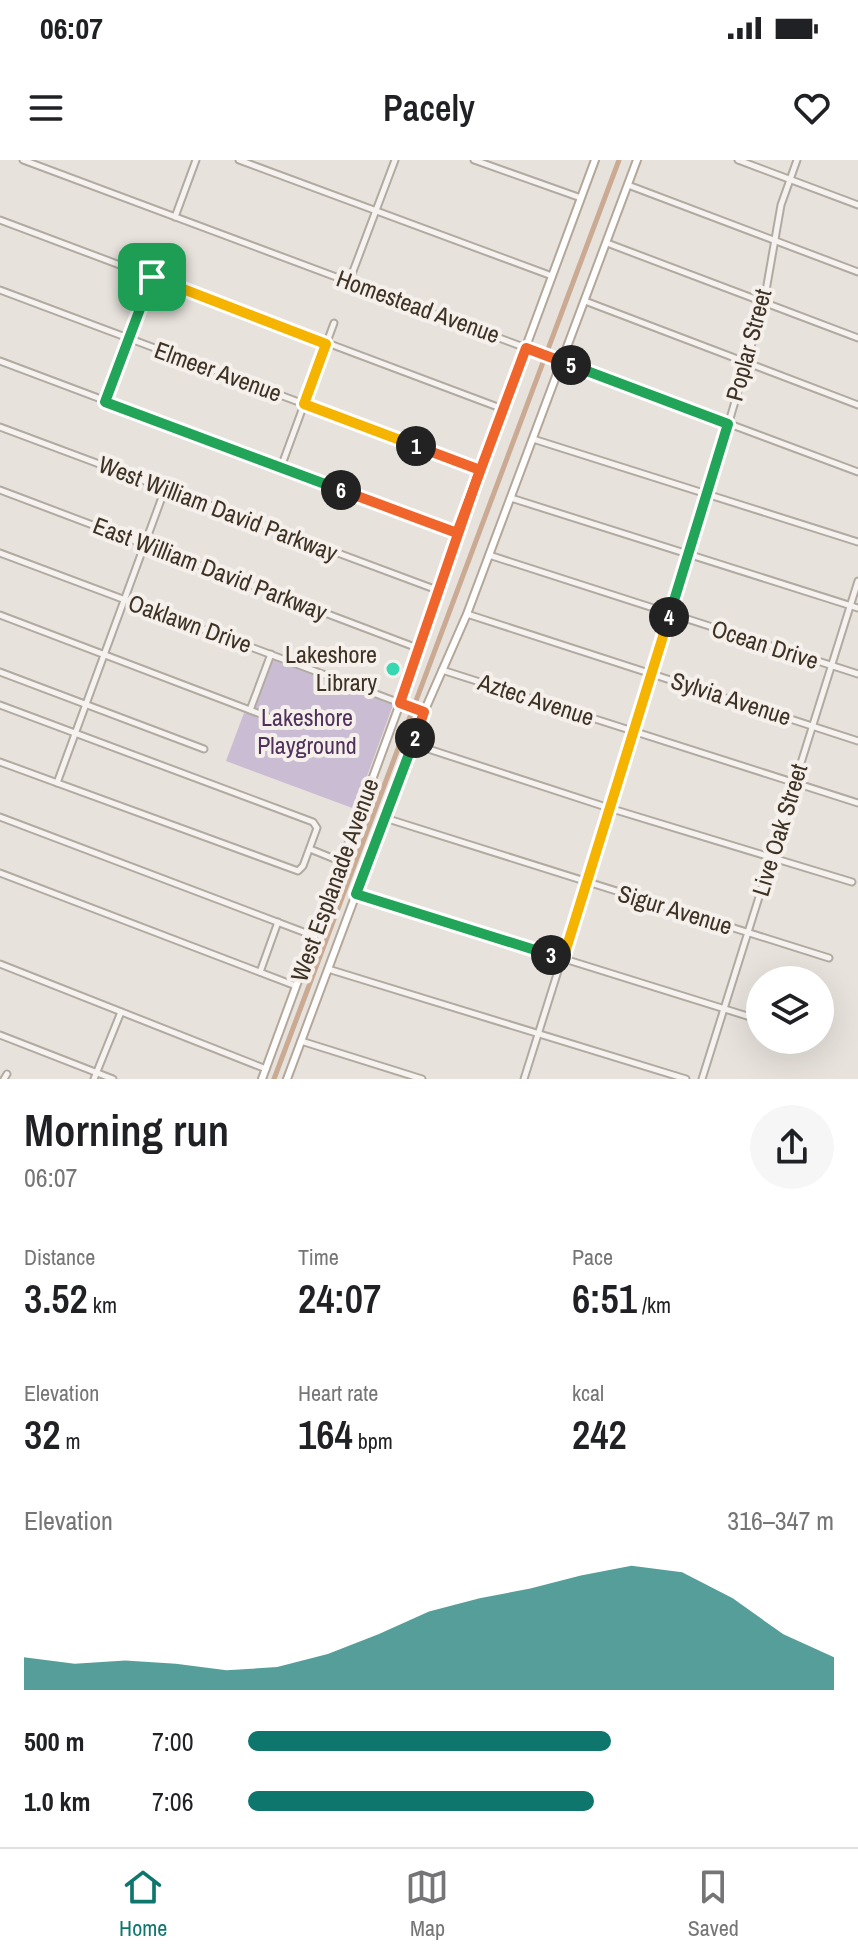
<!DOCTYPE html>
<meta charset="utf-8">
<style>
body{margin:0;font-family:"Archivo Narrow",sans-serif;background:#f6f6f6;color:#202124;height:100vh;display:flex;flex-direction:column;font-size:30px;white-space:nowrap}
*{box-sizing:border-box;margin:0}
p{font-size:26px;color:#757577}
.icon{flex:none;width:44px;height:44px;fill:none;stroke:currentColor;stroke-width:2;stroke-linecap:round;stroke-linejoin:round}
.map{position:relative;height:919px;overflow:hidden}
.details{display:flex;flex-direction:column;background:#fff;flex:1}
.details>*{flex:none}
.tools{position:absolute;left:746px;top:806px;display:grid;gap:16px}
.tools a{display:grid;place-items:center;width:88px;height:88px;border-radius:50%;background:#fff;box-shadow:0 8px 32px #0002;font-size:40px}
.pin{position:absolute;display:grid;place-items:center;width:68px;height:68px;color:#fff;margin:-34px;border-radius:16px;box-shadow:0 4px 12px #0006}
.km{position:absolute;width:40px;height:40px;margin:-20px;border-radius:50%;background:#222;color:#fff;font-size:22px;line-height:40px;text-align:center}
.round{display:grid;place-items:center;flex:none;width:84px;height:84px;border-radius:42px;background:#f6f6f6}
.head{display:flex;align-items:center;justify-content:space-between;height:136px;padding:0 24px}
h1{font-size:44px;font-weight:600;line-height:60px}
.metrics{display:grid;grid-template-columns:repeat(3,1fr);gap:12px;height:136px;padding:8px 24px}
.metrics div{display:grid;align-content:center}
.metrics b{font-size:40px;font-weight:600}
.metrics small{font-size:22px;font-weight:400}
.metrics p{font-size:22px}
.chart{height:224px;padding:16px 24px}
.chart p{display:flex;justify-content:space-between}
.chart svg{width:100%;height:144px;margin-top:8px;fill:#0f766e;opacity:.7}
ul{padding:0 24px;list-style:none;font-size:26px}
li{display:grid;grid-template-columns:128px 96px 1fr;align-items:center;height:60px}
li i{height:20px;border-radius:10px;background:#0f766e}
.status{display:flex;justify-content:space-between;align-items:center;height:56px;padding:0 40px;background:#fff;direction:ltr}
.status svg{height:22px;fill:currentColor}
header{display:flex;justify-content:space-between;align-items:center;height:104px;padding:0 24px;background:#fff;font-size:36px;font-weight:600}
.dock{display:flex;justify-content:space-around;align-items:center;height:112px;border-top:2px solid #e0e0e0;background:#fff;font-size:22px;color:#757577}
.dock a{display:grid;justify-items:center;gap:4px}
.dock .current{color:#0f766e}
.map>svg:first-child{display:block}
.green{fill:#cabcd2}
.lines{fill:none;stroke-linecap:round;stroke-linejoin:round}
.canal{stroke:#cbaa93;stroke-width:5}
.minor-casing{stroke:#b1aaa1;stroke-width:9}
.major-casing{stroke:#b4a79a;stroke-width:10}
.minor{stroke:#f5f2ef;stroke-width:5}
.major{stroke:#fff;stroke-width:6}
.split-1-casing{stroke:#fff;stroke-width:16}
.split-2-casing{stroke:#fff;stroke-width:16}
.split-3-casing{stroke:#fff;stroke-width:16}
.split-4-casing{stroke:#fff;stroke-width:16}
.split-5-casing{stroke:#fff;stroke-width:16}
.split-6-casing{stroke:#fff;stroke-width:16}
.split-7-casing{stroke:#fff;stroke-width:16}
.split-1{stroke:#f5b400;stroke-width:10}
.split-2{stroke:#f0652b;stroke-width:10}
.split-3{stroke:#22a559;stroke-width:10}
.split-4{stroke:#f5b400;stroke-width:10}
.split-5{stroke:#22a559;stroke-width:10}
.split-6{stroke:#f0652b;stroke-width:10}
.split-7{stroke:#22a559;stroke-width:10}
.poi-dot{fill:#35d8b0;stroke:#f5f0eb;stroke-width:3}
.labels{text-anchor:middle;stroke-width:8;stroke-linejoin:round;paint-order:stroke}
.street-label{font-size:24px;fill:#3e3224;stroke:#f5f0eb}
.poi-label{font-size:24px;fill:#3e3224;stroke:#f5f0eb;text-anchor:end}
.park-label{font-size:24px;fill:#4f315b;stroke:#f5f0eb}
</style>
<div class="status"><b>06:07</b><svg viewBox="0 0 49 12"><path d="M0 12V9h3v3zM5 12V6h3v6zM10 12V3h3v9zM15 12V0h3v12zM26 1h20v11H26zM47 4h2v5h-2z"/></svg></div>
<header><svg class="icon" aria-label="menu" viewBox="0 0 24 24"><path d="M4 6h16M4 12h16M4 18h16"/></svg>Pacely<svg class="icon" aria-label="heart" viewBox="0 0 24 24"><path d="M12 20l-8-8c-3-5 5-10 8-4 3-6 11-1 8 4z"/></svg></header>
<div class="map">
<svg width="858" height="919" viewBox="0 0 858 919">
<rect width="100%" height="100%" fill="#e7e2dc"/>
<!-- green -->
<path class="green" d="M273,500l120,45 -38,104 -129,-48 18,-48 8,2z"/>
<g class="lines">
<!-- canal -->
<path class="canal" d="M274,919l345,-919"/>
<defs>
<g id="minor">
<path d="M23,0l835,312"/>
<path d="M239,0l313,116"/>
<path d="M474,0l107,38"/>
<path d="M738,0l120,45"/>
<path d="M628,25l230,87"/>
<path d="M175,57l21,-57"/>
<path d="M0,60l503,189"/>
<path d="M607,83l251,95"/>
<path d="M349,122l46,-122"/>
<path d="M0,130l480,180"/>
<path d="M585,141l273,104"/>
<path d="M0,201l457,172"/>
<path d="M105,242l58,-151"/>
<path d="M0,267l437,163"/>
<path d="M533,279l325,103"/>
<path d="M281,307l53,-144"/>
<path d="M0,330l420,159"/>
<path d="M511,338l347,110"/>
<path d="M0,393l424,159"/>
<path d="M489,395l369,119"/>
<path d="M467,454l391,127"/>
<path d="M0,455l292,111"/>
<path d="M442,510l416,133"/>
<path d="M0,512l204,77"/>
<path d="M0,545l313,117 4,6 -14,38 -5,5 -298,-109"/>
<path d="M250,550l21,-56"/>
<path d="M413,584l196,64 243,74"/>
<path d="M57,623l108,-294"/>
<path d="M0,657l314,119"/>
<path d="M385,658l444,140"/>
<path d="M310,689l32,13"/>
<path d="M0,713l296,113"/>
<path d="M356,734l404,126"/>
<path d="M0,804l266,105"/>
<path d="M328,809l358,110"/>
<path d="M260,812l18,-50"/>
<path d="M0,875l113,44"/>
<path d="M301,881l121,38"/>
<path d="M4,919l3,-5"/>
<path d="M94,919l27,-67"/>
<path d="M524,919l184,-585 56,-192 17,-97 16,-45"/>
<path d="M702,919l156,-498"/>
</g>
<g id="major">
<path d="M262,919l158,-430 37,-116 138,-373"/>
<path d="M287,919l137,-367 43,-98 170,-454"/>
</g>
</defs>
<!-- minor casing -->
<use href="#minor" class="minor-casing"/>
<!-- major casing -->
<use href="#major" class="major-casing"/>
<!-- minor -->
<use href="#minor" class="minor"/>
<!-- major -->
<use href="#major" class="major"/>
</g>
<g class="lines">
<defs>
<path id="split-1" d="M152,117l174,67 -22,60 112,42"/>
<path id="split-2" d="M415,578l9,-26 -24,-9 80,-233 -64,-24"/>
<path id="split-3" d="M415,578l-59,156 195,61"/>
<path id="split-4" d="M551,795l12,4 106,-342"/>
<path id="split-5" d="M571,205l157,59 -59,193"/>
<path id="split-6" d="M341,330l116,43 69,-185 45,17"/>
<path id="split-7" d="M152,117l-47,125 236,88"/>
</defs>
<!-- split-1 casing -->
<use href="#split-1" class="split-1-casing"/>
<!-- split-2 casing -->
<use href="#split-2" class="split-2-casing"/>
<!-- split-3 casing -->
<use href="#split-3" class="split-3-casing"/>
<!-- split-4 casing -->
<use href="#split-4" class="split-4-casing"/>
<!-- split-5 casing -->
<use href="#split-5" class="split-5-casing"/>
<!-- split-6 casing -->
<use href="#split-6" class="split-6-casing"/>
<!-- split-7 casing -->
<use href="#split-7" class="split-7-casing"/>
<!-- split-1 -->
<use href="#split-1" class="split-1"/>
<!-- split-2 -->
<use href="#split-2" class="split-2"/>
<!-- split-3 -->
<use href="#split-3" class="split-3"/>
<!-- split-4 -->
<use href="#split-4" class="split-4"/>
<!-- split-5 -->
<use href="#split-5" class="split-5"/>
<!-- split-6 -->
<use href="#split-6" class="split-6"/>
<!-- split-7 -->
<use href="#split-7" class="split-7"/>
</g>
<!-- markers -->
<circle class="poi-dot" cx="393" cy="509" r="8"/>
<g class="labels">
<!-- street labels -->
<g class="street-label">
<text transform="translate(418 147) rotate(20)" y="8">Homestead Avenue</text>
<text transform="translate(749 185) rotate(-75)" y="8">Poplar Street</text>
<text transform="translate(218 212) rotate(20)" y="8">Elmeer Avenue</text>
<text transform="translate(218 349) rotate(21)" y="8">West William David Parkway</text>
<text transform="translate(210 409) rotate(21)" y="8">East William David Parkway</text>
<text transform="translate(190 464) rotate(20)" y="8">Oaklawn Drive</text>
<text transform="translate(765 485) rotate(18)" y="8">Ocean Drive</text>
<text transform="translate(731 539) rotate(18)" y="8">Sylvia Avenue</text>
<text transform="translate(536 540) rotate(18)" y="8">Aztec Avenue</text>
<text transform="translate(780 670) rotate(-73)" y="8">Live Oak Street</text>
<text transform="translate(335 720) rotate(-70)" y="8">West Esplanade Avenue</text>
<text transform="translate(675 750) rotate(17)" y="8">Sigur Avenue</text>
</g>
<!-- poi labels -->
<g class="poi-label">
<text x="377" y="503">Lakeshore<tspan x="377" dy="28">Library</tspan></text>
</g>
<!-- park labels -->
<g class="park-label">
<text x="307" y="566">Lakeshore<tspan x="307" dy="28">Playground</tspan></text>
</g>
</g>
</svg>
<div class="tools">
<a><svg class="icon" aria-label="layers" viewBox="0 0 24 24"><path d="M12 4l9 5-9 5-9-5zM3 14l9 5 9-5"/></svg></a>
</div>
<div class="pin" style="left:152px;top:117px;background:#1e9e55"><svg class="icon" aria-label="arrive" viewBox="0 0 24 24"><path d="M6 21V4h12l-3 4 3 4H6"/></svg></div>
<b class="km" style="left:416px;top:286px">1</b>
<b class="km" style="left:415px;top:578px">2</b>
<b class="km" style="left:551px;top:795px">3</b>
<b class="km" style="left:669px;top:457px">4</b>
<b class="km" style="left:571px;top:205px">5</b>
<b class="km" style="left:341px;top:330px">6</b>
</div>
<section class="details">
<div class="head"><div><h1>Morning run</h1><p>06:07</p></div><a class="round"><svg class="icon" aria-label="share" viewBox="0 0 24 24"><path d="M12 15V3M7 8l5-5 5 5M5 13v7h14v-7"/></svg></a></div>
<div class="metrics">
<div><p>Distance</p><b>3.52<small> km</small></b></div>
<div><p>Time</p><b>24:07</b></div>
<div><p>Pace</p><b>6:51<small> /km</small></b></div>
</div>
<div class="metrics">
<div><p>Elevation</p><b>32<small> m</small></b></div>
<div><p>Heart rate</p><b>164<small> bpm</small></b></div>
<div><p>kcal</p><b>242</b></div>
</div>
<div class="chart"><p><span>Elevation</span>316–347 m</p>
<svg viewBox="0 0 160 44" preserveAspectRatio="none"><path d="M0 44V34L10 36L20 35L30 36L40 38L50 37L60 33L70 27L80 20L90 16L100 13L110 9L120 6L130 8L140 16L150 27L160 34V44z"/></svg>
</div>
<ul>
<li><b>500 m</b>7:00<i style="width:62%"></i></li>
<li><b>1.0 km</b>7:06<i style="width:59%"></i></li>
</ul>
</section>
<nav class="dock">
<a class="current"><svg class="icon" aria-label="home" viewBox="0 0 24 24"><path d="M3 11l9-7 9 7M6 9v11h12V9"/></svg>Home</a>
<a><svg class="icon" aria-label="map" viewBox="0 0 24 24"><path d="M3 6l6-2 6 2 6-2v14l-6 2-6-2-6 2zM9 4v14M15 6v14"/></svg>Map</a>
<a><svg class="icon" aria-label="saved" viewBox="0 0 24 24"><path d="M7 4h10v16l-5-4-5 4z"/></svg>Saved</a>
</nav>
